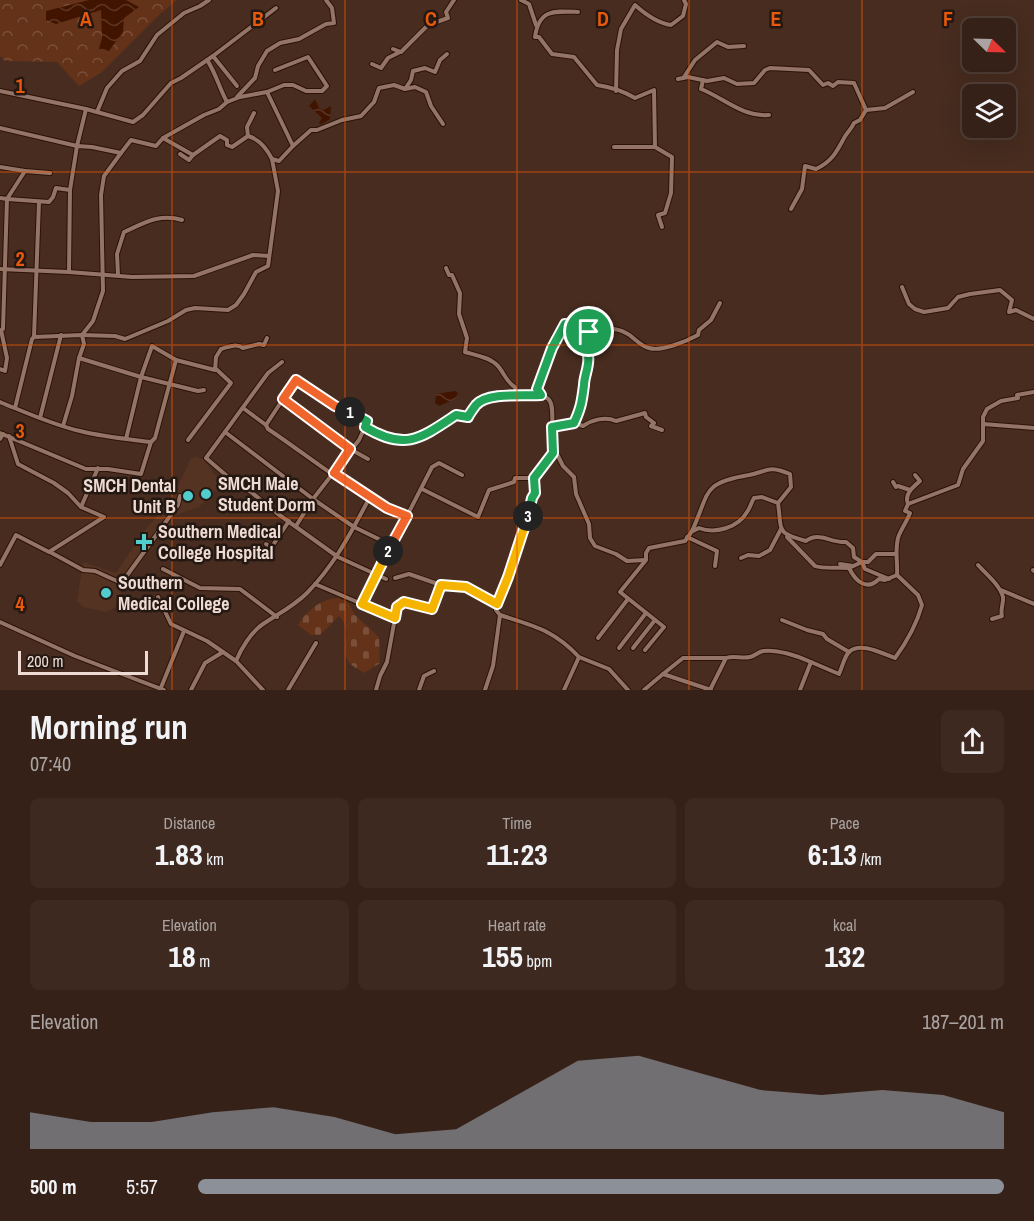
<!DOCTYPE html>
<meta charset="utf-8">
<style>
body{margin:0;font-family:"Archivo Narrow",sans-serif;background:#3d2920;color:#f1f3f6;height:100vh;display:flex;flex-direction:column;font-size:22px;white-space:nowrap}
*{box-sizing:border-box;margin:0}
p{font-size:20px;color:#aaa3a1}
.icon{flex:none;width:33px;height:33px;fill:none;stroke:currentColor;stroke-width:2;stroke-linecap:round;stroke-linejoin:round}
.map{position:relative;height:690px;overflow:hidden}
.side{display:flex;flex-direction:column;background:#352117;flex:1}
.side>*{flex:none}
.needle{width:39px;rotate:113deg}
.fabs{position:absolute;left:962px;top:18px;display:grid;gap:12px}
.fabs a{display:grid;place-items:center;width:54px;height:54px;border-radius:9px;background:#352117;box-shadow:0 6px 24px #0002,0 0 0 2px #4f3e36;font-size:30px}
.scale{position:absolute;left:18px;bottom:15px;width:130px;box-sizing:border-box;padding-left:6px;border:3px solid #eedbd3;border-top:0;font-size:16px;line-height:21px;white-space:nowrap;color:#eedbd3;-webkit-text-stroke:4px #241812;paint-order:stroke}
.pin{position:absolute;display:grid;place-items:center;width:51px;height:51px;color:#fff;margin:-26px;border:3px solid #fff;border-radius:50%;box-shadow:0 2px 6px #0007}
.km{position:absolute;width:30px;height:30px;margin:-15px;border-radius:50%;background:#222;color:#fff;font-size:16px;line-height:30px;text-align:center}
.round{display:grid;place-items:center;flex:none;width:63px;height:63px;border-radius:9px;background:#3d2920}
.overview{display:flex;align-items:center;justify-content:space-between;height:102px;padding:0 30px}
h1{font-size:33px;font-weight:700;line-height:45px}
.stats{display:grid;grid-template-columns:repeat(3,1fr);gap:9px;height:102px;padding:6px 30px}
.stats div{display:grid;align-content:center;border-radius:9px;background:#3d2920;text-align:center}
.stats b{font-size:30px;font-weight:700}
.stats small{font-size:16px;font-weight:400}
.stats p{font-size:16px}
.chart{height:168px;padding:12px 30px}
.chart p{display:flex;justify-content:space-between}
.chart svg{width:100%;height:108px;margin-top:6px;fill:#8c9099;opacity:.7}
ul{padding:0 30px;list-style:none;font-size:20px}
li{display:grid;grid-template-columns:96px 72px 1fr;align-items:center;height:45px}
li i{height:15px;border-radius:8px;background:#8c9099}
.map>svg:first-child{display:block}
.built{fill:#553323}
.cemetery{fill:url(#cemetery-stones)}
.park{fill:url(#park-crowns)}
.water{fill:url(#water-waves)}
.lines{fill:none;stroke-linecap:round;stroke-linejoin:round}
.street-casing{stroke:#2c1307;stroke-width:6}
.street{stroke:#947466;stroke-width:4}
.split-1-casing{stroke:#fff;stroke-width:12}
.split-2-casing{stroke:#fff;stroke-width:12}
.split-3-casing{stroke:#fff;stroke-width:12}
.split-4-casing{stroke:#fff;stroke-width:12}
.split-1{stroke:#22a559;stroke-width:8}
.split-2{stroke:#f0652b;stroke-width:8}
.split-3{stroke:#f5b400;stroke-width:8}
.split-4{stroke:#22a559;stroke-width:8}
.grid{fill:none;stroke:#e8590c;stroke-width:1.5;stroke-opacity:0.55}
.poi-dot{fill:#52cdcd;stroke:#241812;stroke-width:2}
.labels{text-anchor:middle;stroke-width:5;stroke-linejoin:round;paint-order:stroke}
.poi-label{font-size:18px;font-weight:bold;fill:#eedbd3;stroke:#241812;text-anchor:start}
.grid-label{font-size:20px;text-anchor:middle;font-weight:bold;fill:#e8590c;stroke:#241812;stroke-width:5;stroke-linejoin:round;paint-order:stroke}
</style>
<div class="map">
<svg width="1034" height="690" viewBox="0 0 1034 690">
<defs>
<pattern id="cemetery-stones" width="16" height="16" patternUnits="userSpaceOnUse" patternTransform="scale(1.5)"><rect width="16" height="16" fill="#643219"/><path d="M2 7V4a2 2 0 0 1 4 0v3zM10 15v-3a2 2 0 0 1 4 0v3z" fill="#7a4f3a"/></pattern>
<pattern id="park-crowns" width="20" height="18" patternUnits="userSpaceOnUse" patternTransform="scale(1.5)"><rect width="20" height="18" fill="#643219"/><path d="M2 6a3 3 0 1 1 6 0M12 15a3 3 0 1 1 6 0" fill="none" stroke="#7a4f3a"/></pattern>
<pattern id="water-waves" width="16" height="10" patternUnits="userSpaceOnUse" patternTransform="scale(1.5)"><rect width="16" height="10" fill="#411400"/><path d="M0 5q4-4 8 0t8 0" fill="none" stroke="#5d3624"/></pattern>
</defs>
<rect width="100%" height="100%" fill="#472c1f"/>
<!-- built -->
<path class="built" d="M196,457l7,2 19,25 -23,23 -27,9 -51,70v9l-5,12 -10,5 -23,-5 -6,-6 6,-39 33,11 27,-40 30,-36 18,-39z"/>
<!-- cemetery -->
<path class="cemetery" d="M338,598l11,5 6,12 24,22 1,26 -16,10c-5,-4 -13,-7 -16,-12 -9,-18 7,-29 -9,-45l-19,19h-9l-13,-10c9,-15 23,-26 40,-27z"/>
<!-- park -->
<path class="park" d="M0,0h177l-18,15 -57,57 -23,14 -22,-24 -52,-1 -5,-5z"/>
<!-- water -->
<g class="water">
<path d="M89,0h37l13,7 -15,11 -1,14 -14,19 -10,-2 3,-11 -1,-28 -45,14 -10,-4v-9z"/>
<path d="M315,99l4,9 5,2 7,-4 -1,13 -10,6 -1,-2 3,-5 -13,-12z"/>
<path d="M455,391l3,2 -3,6 -16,7 -4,-3 1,-9z"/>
</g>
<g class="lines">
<defs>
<g id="street">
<path d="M521,0l8,4 7,21"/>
<path d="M578,12c-24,-1 -39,-3 -43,25h4l13,17 22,3 23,28c14,2 26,6 38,13l19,-8 1,57 17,10 -1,36 -6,20 -7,2 4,12"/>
<path d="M393,49l8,3 27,-27 20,-7 -2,-6 8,-12"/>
<path d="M213,56l24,30"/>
<path d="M207,60c9,13 12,28 20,42"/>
<path d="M372,64l9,4 7,-10 12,-6"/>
<path d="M684,77l11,-17 22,-18 11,5 16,-1"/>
<path d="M678,79l10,-2 19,4 17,-3 13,6 17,-1 11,-13 5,-2 39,2 14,15 5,-2 5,3 5,-4 16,1 12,27"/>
<path d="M703,80l-2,9c23,9 41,28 68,26"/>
<path d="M405,89l10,-2 11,5 5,14 12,18"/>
<path d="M0,91l86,18 47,13 10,-7 28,-32 10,-5 32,-22 63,-48"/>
<path d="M616,91l1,-41 4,-21 14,-24c10,9 22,18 36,20l12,-9 3,-12 -2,-4"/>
<path d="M267,92l26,54 18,-16h6l25,-10 19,-4 13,-14 5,-14 15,-3 11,4 6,-9 2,-9 12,-3 10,4 5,-12 7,-6"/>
<path d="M237,97l18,-19 3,-12 9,-15 13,-8 19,-4 27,-15 8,-1 -2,-15 -6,-8"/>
<path d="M97,112l10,-24 15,-17 18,-10 17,-26 27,-22 16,-7 9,-6"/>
<path d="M0,128l77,18 9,-37"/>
<path d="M248,136l-1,-9 7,-14"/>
<path d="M163,138l41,-23 15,-6 8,-7 13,-5 27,-5 17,-7h9l13,6h16l5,-5 -19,-29 -33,13"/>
<path d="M614,147h41"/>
<path d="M121,153l-17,23 -3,19 2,96 -10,30 -11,14 33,1 10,3 43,-18 18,-11 9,-2 33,2 8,-5 8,-11 12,-22 12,-6 10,-75 -6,-32"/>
<path d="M180,154l9,6 4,-5"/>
<path d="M0,167l25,4"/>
<path d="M50,173l-25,-2 -18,28 42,3 4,-5 3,-9 14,2"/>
<path d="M0,198l7,1 -4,130 -2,1 6,28 -2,13 -5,-2"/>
<path d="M791,209l11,-20 3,-23 11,3c15,-7 20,-16 27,-29 3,-7 8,-10 11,-17l6,-3 6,-10 19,-2 28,-16"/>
<path d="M446,268l3,7h3l8,18 -1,21 8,24 -2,14c10,3 24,5 32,13 7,7 9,17 18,22l2,10c32,-2 37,-5 35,30"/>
<path d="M0,269l69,3 63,5 62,-1 59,-21 16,1"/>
<path d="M69,272l1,-82 7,-44 15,1 29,6 10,-13 25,6 7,-8 30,17 27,-19 7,4v5l5,2 16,-11c11,3 19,13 24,23l7,2 14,-15"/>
<path d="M118,275l-1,-21 7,-22c20,-9 36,-19 58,-12"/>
<path d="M902,287l7,17 6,5 9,3 24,-4 10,-11 12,-3 30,-4 12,10 -3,12 7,-2 18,9"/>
<path d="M34,337l48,-2 2,9 -5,14 -7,38 -9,30"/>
<path d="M79,358l62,19 57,14 6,-1"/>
<path d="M176,360l39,10 1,-13 5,-8c7,-2 15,-6 22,-1l16,-4 5,1 3,-7"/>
<path d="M282,362l-14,11 -62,85 28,24 17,10 27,22 60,43 48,22"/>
<path d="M541,395l-4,-6 15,-41 13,-24 15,2 9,6c12,-3 25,-6 37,1 8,4 14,13 23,15 12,4 38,-7 49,-13l1,-5 12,-10 9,-17"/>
<path d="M283,399l13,-19 39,26 19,7 13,8 -2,5"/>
<path d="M0,402c27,11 53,23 80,29 24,6 47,8 71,11l4,-4 21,-78 -24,-14 -11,31 -15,62"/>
<path d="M15,408l17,-69 2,-2 5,-135"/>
<path d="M243,408l23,17 2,4c45,30 89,68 139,87"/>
<path d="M40,418l21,-83"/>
<path d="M574,423l10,-25v-14l5,-27 -3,-6 3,-19"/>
<path d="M983,424l51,4"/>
<path d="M266,425l17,-26 67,50 18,10"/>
<path d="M225,432l88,67 41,28 37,18"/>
<path d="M0,433l86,36h22l33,5 10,-32"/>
<path d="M0,439l3,-5"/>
<path d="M188,440l43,-57 -16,-15"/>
<path d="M553,453l5,3 5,10 11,11 2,17 13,30 1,14 5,8 21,8 11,7 18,-1"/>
<path d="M893,482l3,5 2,-1 12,4"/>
<path d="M422,489l56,28 11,-27 25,-8 1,-4h19"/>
<path d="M908,504c-4,-10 5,-17 12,-23l-5,-6"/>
<path d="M81,507l17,-39"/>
<path d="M296,526l17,-27 46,-59 6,-13c40,24 55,12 91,-12l12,2 12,-16 27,-6 10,2"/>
<path d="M693,531l6,-3c16,6 39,0 48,-16 3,-4 4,-9 7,-14l8,-1 16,6c4,29 -2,30 28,38 13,-10 24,2 40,1l7,6 1,9 8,5h6l8,-8h20"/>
<path d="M687,537l30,14 -2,15"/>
<path d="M787,537l28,29c8,3 24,1 34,2 6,12 17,24 30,11l6,1 12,-5"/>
<path d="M266,544l5,4 18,-27"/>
<path d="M50,552l33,18 12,1 22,10h6l55,-76 2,-9"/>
<path d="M741,558l7,-3 11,1 11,-6 11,-21"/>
<path d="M840,564l13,2"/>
<path d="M0,565l16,-30 33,17 55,-35 -23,-10 -13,-14 -14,-10 -36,-19 -9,-28"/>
<path d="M978,565c8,9 22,20 25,32 1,6 -3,12 -1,19l-10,3"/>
<path d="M849,568l13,-6 3,7 24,10"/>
<path d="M163,569l37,19 40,1 37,28"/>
<path d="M1033,570l1,1"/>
<path d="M395,578l14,-4 32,11 25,2 31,17"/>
<path d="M315,584l80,34"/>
<path d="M1001,590l33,14"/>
<path d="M158,597l13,27 36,17 16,11 13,9 27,29"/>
<path d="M362,604l70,-137 7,-4 23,12"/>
<path d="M500,615c34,11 54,15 79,42l-15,33"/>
<path d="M782,620l25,10 16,4 4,5 22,13"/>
<path d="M0,622l75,34 89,34"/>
<path d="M598,638l30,-39"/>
<path d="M619,648l27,-35"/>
<path d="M633,648l22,-28"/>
<path d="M645,650l19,-23 -44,-35 26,-32v-7l3,-5 36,-7c3,-4 6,-8 8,-12 17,-38 9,-46 56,-54 20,-4 18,-10 41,-1l1,13 -13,16"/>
<path d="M579,657l30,12 19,21"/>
<path d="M236,661c5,-12 15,-29 27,-37 15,-10 31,-18 44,-31 29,-30 44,-61 63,-96"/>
<path d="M160,690l24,-59"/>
<path d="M191,690l14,-27 18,-11"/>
<path d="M288,690l28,-47"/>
<path d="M376,690l4,-14 7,-14 10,-55 7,-5 28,7 9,-24"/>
<path d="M419,690l5,-14 10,-5"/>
<path d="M485,690l8,-24 7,-51 -4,-5 30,-88 6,-24 3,-5 -1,-15c21,-20 18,-23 18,-51l22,-4 9,3c9,-6 22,-10 33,-5l29,-8 1,4 8,6 -3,3 11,4"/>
<path d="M644,690l19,-16"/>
<path d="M710,690l16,-32c8,-3 16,1 24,-1 5,-1 8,-5 13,-6 14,-2 35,5 48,11"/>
<path d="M711,690l-48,-16 20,-16h43"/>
<path d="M800,690l11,-28 28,12c3,-6 5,-17 10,-22 11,-11 34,2 46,6 11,-15 22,-35 27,-53l-4,-10 -21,-20c1,-13 -3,-27 2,-40 3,-7 8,-14 11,-22l-5,-2 3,-7 50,-19 5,-16 20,-28v-24l4,-8 14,-8 17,-3 -1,-3 17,-3"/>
</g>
</defs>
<!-- street casing -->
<use href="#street" class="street-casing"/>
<!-- street -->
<use href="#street" class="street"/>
</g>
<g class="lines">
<defs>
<path id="split-1" d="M350,412l17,9 -2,6c40,24 55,12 91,-12l12,2c2,-4 5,-8 8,-12 11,-13 48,-9 65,-10l-4,-6 15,-41 13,-24 15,2 9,6"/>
<path id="split-2" d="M350,412l-15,-6 -39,-26 -13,19 67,50 -16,24 53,35 20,8 -19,35"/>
<path id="split-3" d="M388,551l-26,53 33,14 2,-11 7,-5 28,7 9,-24 25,2 31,17 11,-27 20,-61"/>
<path id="split-4" d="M528,516l4,-18 3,-5 -1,-15 19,-25 -1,-26 22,-4c7,-15 8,-22 10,-38 0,-9 6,-20 4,-29 -1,-10 0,-13 1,-24"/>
</defs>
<!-- split-1 casing -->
<use href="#split-1" class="split-1-casing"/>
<!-- split-2 casing -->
<use href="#split-2" class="split-2-casing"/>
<!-- split-3 casing -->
<use href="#split-3" class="split-3-casing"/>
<!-- split-4 casing -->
<use href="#split-4" class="split-4-casing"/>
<!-- split-1 -->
<use href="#split-1" class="split-1"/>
<!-- split-2 -->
<use href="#split-2" class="split-2"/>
<!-- split-3 -->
<use href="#split-3" class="split-3"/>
<!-- split-4 -->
<use href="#split-4" class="split-4"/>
</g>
<!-- grid -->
<path class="grid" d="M172,0v690M345,0v690M517,0v690M689,0v690M862,0v690M0,172h1034M0,345h1034M0,518h1034"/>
<!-- markers -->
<g class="poi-dot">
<circle cx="206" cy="494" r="6"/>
<circle cx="188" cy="496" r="6"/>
<path d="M141 533h6v6h6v6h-6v6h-6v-6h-6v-6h6z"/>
<circle cx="106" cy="593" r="6"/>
</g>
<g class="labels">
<!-- poi labels -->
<g class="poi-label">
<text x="218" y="490">SMCH Male<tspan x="218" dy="21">Student Dorm</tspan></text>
<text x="176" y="492" text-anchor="end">SMCH Dental<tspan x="176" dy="21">Unit B</tspan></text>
<text x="158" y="538">Southern Medical<tspan x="158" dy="21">College Hospital</tspan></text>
<text x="118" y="589">Southern<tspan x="118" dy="21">Medical College</tspan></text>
</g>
</g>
<g class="grid-label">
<text x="86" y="26">A</text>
<text x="258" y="26">B</text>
<text x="431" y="26">C</text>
<text x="603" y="26">D</text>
<text x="776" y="26">E</text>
<text x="948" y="26">F</text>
<text x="20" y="93">1</text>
<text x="20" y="266">2</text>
<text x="20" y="438">3</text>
<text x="20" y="611">4</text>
</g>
</svg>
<div class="fabs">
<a><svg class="needle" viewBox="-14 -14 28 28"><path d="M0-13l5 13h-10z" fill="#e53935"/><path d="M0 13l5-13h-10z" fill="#aaa3a1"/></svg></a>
<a><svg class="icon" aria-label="layers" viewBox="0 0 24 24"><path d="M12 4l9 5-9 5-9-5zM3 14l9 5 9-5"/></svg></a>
</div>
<div class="scale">200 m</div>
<div class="pin" style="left:589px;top:332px;background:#1e9e55"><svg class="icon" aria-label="arrive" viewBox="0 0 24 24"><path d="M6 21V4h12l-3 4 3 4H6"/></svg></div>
<b class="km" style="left:350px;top:412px">1</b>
<b class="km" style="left:388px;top:551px">2</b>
<b class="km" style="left:528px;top:516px">3</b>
</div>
<section class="side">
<div class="overview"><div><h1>Morning run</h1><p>07:40</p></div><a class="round"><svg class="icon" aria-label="share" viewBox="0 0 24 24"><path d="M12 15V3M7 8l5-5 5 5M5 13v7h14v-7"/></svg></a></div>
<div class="stats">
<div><p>Distance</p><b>1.83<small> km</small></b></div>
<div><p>Time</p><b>11:23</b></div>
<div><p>Pace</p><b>6:13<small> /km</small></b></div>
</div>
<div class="stats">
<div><p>Elevation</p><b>18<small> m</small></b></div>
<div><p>Heart rate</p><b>155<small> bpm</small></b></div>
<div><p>kcal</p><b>132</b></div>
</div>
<div class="chart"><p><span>Elevation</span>187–201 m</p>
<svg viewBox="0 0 160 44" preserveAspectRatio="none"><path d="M0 44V29L10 33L20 33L30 29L40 27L50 31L60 38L70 36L80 22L90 8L100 6L110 13L120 20L130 22L140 20L150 22L160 29V44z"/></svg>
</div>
<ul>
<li><b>500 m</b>5:57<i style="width:100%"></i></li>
</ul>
</section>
